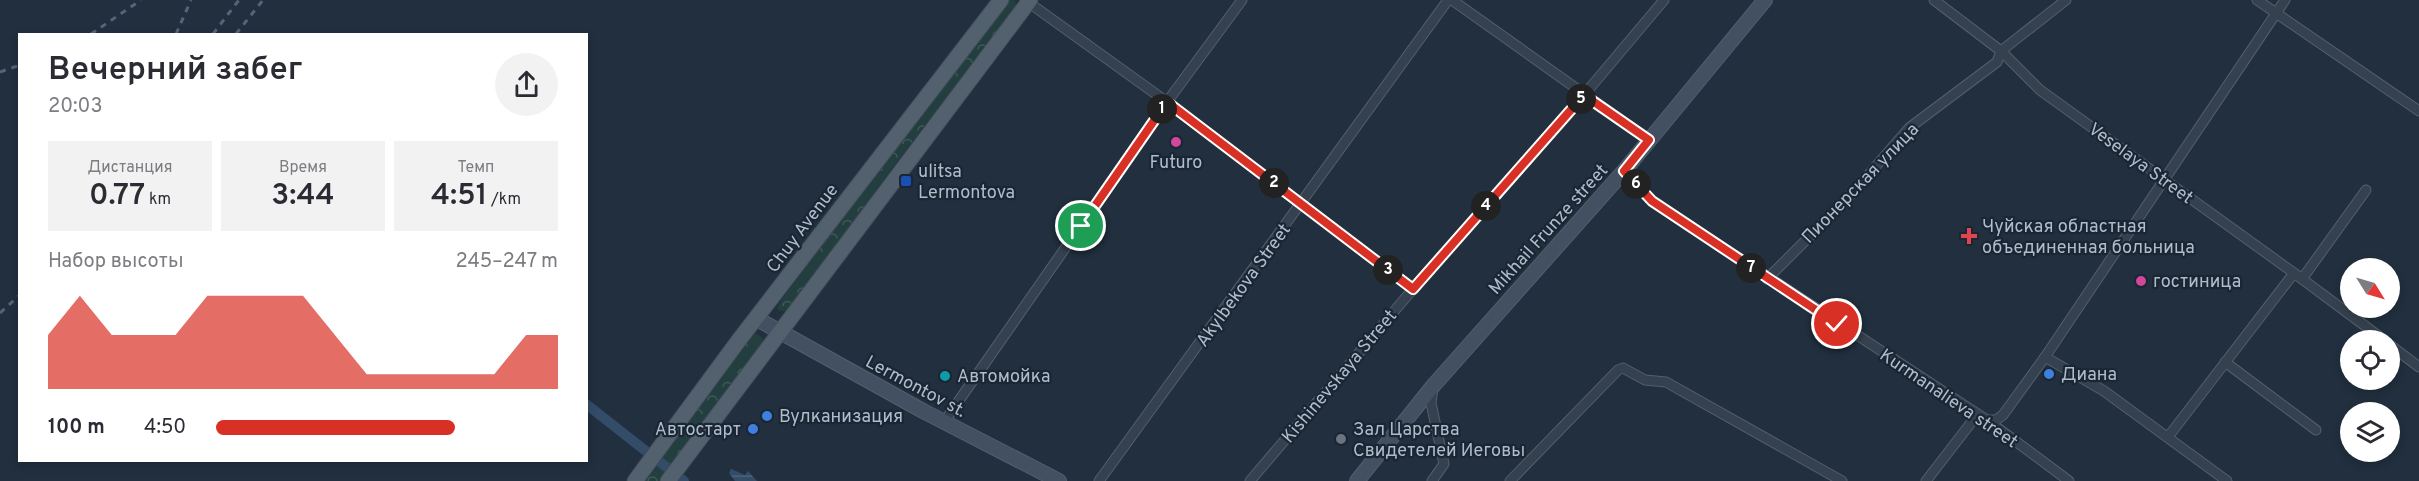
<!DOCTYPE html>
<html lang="ru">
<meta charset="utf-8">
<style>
body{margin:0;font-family:Overpass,sans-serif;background:#f2f2f3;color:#2b2b33;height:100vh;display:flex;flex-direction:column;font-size:22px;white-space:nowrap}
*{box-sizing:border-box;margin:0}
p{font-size:20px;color:#7c7c81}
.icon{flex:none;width:33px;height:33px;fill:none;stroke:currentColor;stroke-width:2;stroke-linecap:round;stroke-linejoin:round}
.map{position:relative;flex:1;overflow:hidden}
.details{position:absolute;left:18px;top:33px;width:570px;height:429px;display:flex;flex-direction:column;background:#fff;border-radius:0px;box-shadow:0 3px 9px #0003}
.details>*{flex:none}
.needle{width:39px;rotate:127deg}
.tools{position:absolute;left:2340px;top:258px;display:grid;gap:12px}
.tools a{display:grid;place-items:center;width:60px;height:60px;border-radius:50%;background:#fff;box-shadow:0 3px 9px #0003;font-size:30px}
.pin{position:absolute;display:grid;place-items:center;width:51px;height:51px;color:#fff;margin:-26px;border:3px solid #fff;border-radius:50%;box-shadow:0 2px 6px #0007}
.km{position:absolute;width:30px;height:30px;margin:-15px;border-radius:50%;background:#222;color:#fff;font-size:16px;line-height:30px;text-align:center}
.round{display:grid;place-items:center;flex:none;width:63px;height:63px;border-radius:32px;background:#f2f2f3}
.head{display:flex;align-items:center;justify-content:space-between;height:102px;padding:0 30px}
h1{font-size:33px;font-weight:600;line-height:45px}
.metrics{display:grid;grid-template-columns:repeat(3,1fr);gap:9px;height:102px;padding:6px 30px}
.metrics div{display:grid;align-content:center;border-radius:0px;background:#f2f2f3;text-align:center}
.metrics b{font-size:30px;font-weight:600}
.metrics small{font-size:16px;font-weight:400}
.metrics p{font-size:16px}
.chart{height:168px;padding:12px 30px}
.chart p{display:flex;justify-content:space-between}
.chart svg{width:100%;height:108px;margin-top:6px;fill:#d93025;opacity:.7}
ul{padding:0 30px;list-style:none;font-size:20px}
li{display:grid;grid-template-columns:96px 72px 1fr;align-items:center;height:45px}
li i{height:15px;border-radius:8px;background:#d93025}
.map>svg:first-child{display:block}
.forest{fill:url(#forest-crowns)}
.water{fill:url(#water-rules)}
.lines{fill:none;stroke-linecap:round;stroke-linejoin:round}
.canal{stroke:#334c67;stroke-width:10}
.minor-casing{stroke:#535f6c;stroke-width:11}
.secondary-casing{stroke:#535f6c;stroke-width:16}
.primary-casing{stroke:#3e4a57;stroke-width:17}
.minor{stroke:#35414e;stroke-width:9}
.secondary{stroke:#425062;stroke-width:14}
.primary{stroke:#53606e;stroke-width:15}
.rail{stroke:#566576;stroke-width:3;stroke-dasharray:6 6;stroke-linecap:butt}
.route-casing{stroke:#fff;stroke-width:12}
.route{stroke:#d93025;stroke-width:8}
.hotel-dot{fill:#d1479c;stroke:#1a2633;stroke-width:2}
.transit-dot{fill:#1a4fb4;stroke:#1a2633;stroke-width:2}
.health-dot{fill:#e0444e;stroke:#1a2633;stroke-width:2}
.shop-dot{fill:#3f7fe0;stroke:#1a2633;stroke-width:2}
.culture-dot{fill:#0f9aa8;stroke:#1a2633;stroke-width:2}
.worship-dot{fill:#6b7280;stroke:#1a2633;stroke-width:2}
.labels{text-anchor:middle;stroke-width:4.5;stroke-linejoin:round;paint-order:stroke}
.poi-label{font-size:18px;fill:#b0bcca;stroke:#1a2633;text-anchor:start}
.street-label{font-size:18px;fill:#b0bcca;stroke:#1a2633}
</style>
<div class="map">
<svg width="2419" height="481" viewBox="0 0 2419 481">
<defs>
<pattern id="forest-crowns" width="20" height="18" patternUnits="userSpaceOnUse" patternTransform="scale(1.5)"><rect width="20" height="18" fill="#233e3f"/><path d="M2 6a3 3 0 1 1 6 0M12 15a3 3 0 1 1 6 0" fill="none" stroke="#405859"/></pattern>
<pattern id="water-rules" width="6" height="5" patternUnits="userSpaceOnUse" patternTransform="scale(1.5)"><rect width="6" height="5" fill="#334c67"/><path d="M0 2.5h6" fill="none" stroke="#4e647b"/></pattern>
</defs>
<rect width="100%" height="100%" fill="#212f3e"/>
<!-- forest -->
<g class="forest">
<path d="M1006,0h9l1,6 -124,162 -104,143h-8l-3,-3 5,-9z"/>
<path d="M756,333l7,5v4l-101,139h-20l107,-143z"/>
</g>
<!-- water -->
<path class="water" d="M731,469l14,6 3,-4 9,10h-22l-6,-8z"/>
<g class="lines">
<!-- canal -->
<path class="canal" d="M586,404l98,77"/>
<defs>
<g id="minor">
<path d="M1452,0l197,140"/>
<path d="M1934,0l67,51 39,39 254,183 90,67"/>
<path d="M2257,0l162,111"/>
<path d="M1028,2l139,100 246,187"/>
<path d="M1624,171l28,30 335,219 82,61"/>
<path d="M1767,279l82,-82 60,-69 88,-66 4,-11 65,-51"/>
<path d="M2302,279l64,-89"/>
<path d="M2390,345l29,22"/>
<path d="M2045,357l59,34 123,90"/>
<path d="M2225,362l91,68"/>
<path d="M1987,420h9l7,-5 42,-58 240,-357"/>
<path d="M944,422l223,-320 75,-102"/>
<path d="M2168,437l126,-164"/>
<path d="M1099,481l349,-481"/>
<path d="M1250,481l163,-192 171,-194 80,-95"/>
<path d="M1432,481l12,-17 -13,-61 2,-15"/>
<path d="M1510,481l108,-111 5,-2 22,12 21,2 176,99"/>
<path d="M1926,481l51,-66"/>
</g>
<g id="secondary">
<path d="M757,319l166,92 136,70"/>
<path d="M1357,481l76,-95 191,-215 141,-171"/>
</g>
<g id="primary">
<path d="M635,481l104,-141 262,-340"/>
<path d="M668,481l362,-481"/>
</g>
</defs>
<!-- minor casing -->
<use href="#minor" class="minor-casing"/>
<!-- secondary casing -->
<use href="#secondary" class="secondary-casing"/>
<!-- primary casing -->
<use href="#primary" class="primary-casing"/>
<!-- minor -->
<use href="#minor" class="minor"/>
<!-- secondary -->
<use href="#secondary" class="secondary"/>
<!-- primary -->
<use href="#primary" class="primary"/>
<!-- rail -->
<g class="rail">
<path d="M91,34l50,-34"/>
<path d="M176,34l15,-34"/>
<path d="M213,34l26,-34"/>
<path d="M236,34l27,-34"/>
<path d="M0,72l20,-7"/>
<path d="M0,313l20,-18"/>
</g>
</g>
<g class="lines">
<defs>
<path id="route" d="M1081,226l86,-124 246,187 171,-194 65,45 -25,31 28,30 185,123"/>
</defs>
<!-- route casing -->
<use href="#route" class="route-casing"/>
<!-- route -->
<use href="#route" class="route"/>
</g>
<!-- markers -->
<g class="hotel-dot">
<circle cx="1176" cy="142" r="6"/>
<circle cx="2141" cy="281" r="6"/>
</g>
<rect class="transit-dot" x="900" y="175" width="12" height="12" rx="3"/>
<path class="health-dot" d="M1966 227h6v6h6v6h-6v6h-6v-6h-6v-6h6z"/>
<g class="shop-dot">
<circle cx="2049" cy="374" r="6"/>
<circle cx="767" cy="416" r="6"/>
<circle cx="753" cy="429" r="6"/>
</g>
<circle class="culture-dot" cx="945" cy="376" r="6"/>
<circle class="worship-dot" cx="1341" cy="439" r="6"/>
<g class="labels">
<!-- poi labels -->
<g class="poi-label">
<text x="1176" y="168" text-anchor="middle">Futuro</text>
<text x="918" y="177">ulitsa<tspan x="918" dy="21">Lermontova</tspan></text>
<text x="1982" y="232">Чуйская областная<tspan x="1982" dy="21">объединенная больница</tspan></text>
<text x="2153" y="287">гостиница</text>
<text x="2061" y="380">Диана</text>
<text x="957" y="382">Автомойка</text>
<text x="779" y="422">Вулканизация</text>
<text x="741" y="435" text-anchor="end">Автостарт</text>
<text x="1353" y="435">Зал Царства<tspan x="1353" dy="21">Свидетелей Иеговы</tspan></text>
</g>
<!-- street labels -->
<g class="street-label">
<text transform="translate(2141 163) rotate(36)" y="6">Veselaya Street</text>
<text transform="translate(1860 183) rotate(-46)" y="6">Пионерская улица</text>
<text transform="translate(802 228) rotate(-53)" y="6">Chuy Avenue</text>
<text transform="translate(1548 229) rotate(-48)" y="6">Mikhail Frunze street</text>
<text transform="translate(1243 285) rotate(-54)" y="6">Akylbekova Street</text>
<text transform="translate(1339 376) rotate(-50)" y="6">Kishinevskaya Street</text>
<text transform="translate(916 386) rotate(28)" y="6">Lermontov st.</text>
<text transform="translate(1949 398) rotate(34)" y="6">Kurmanalieva street</text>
</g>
</g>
</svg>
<div class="tools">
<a><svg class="needle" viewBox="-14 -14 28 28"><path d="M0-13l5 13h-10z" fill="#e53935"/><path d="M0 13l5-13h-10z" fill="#7c7c81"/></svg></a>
<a><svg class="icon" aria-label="locate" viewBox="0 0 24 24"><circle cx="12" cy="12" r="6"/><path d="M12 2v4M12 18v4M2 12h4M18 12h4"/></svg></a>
<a><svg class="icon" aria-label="layers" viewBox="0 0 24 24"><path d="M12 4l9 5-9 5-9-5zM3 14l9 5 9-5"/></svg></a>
</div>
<div class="pin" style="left:1081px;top:226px;background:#1e9e55"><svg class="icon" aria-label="arrive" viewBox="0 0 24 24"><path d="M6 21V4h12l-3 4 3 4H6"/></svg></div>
<div class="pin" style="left:1837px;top:324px;background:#d93025"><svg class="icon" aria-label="check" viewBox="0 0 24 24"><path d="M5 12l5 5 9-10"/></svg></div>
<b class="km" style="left:1162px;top:109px">1</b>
<b class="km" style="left:1274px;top:183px">2</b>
<b class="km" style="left:1388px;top:270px">3</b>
<b class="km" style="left:1486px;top:206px">4</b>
<b class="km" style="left:1581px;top:99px">5</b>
<b class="km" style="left:1636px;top:184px">6</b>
<b class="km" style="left:1751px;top:268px">7</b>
<section class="details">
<div class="head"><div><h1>Вечерний забег</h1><p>20:03</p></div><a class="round"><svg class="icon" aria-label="share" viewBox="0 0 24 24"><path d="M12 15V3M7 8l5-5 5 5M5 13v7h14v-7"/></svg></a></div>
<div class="metrics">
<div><p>Дистанция</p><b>0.77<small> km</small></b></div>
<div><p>Время</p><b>3:44</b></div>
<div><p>Темп</p><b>4:51<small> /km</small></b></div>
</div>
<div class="chart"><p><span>Набор высоты</span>245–247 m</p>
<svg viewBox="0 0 160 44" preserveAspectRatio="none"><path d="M0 44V22L10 6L20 22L30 22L40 22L50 6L60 6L70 6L80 6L90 22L100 38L110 38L120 38L130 38L140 38L150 22L160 22V44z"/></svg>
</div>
<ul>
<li><b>100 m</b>4:50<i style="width:70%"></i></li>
</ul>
</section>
</div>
